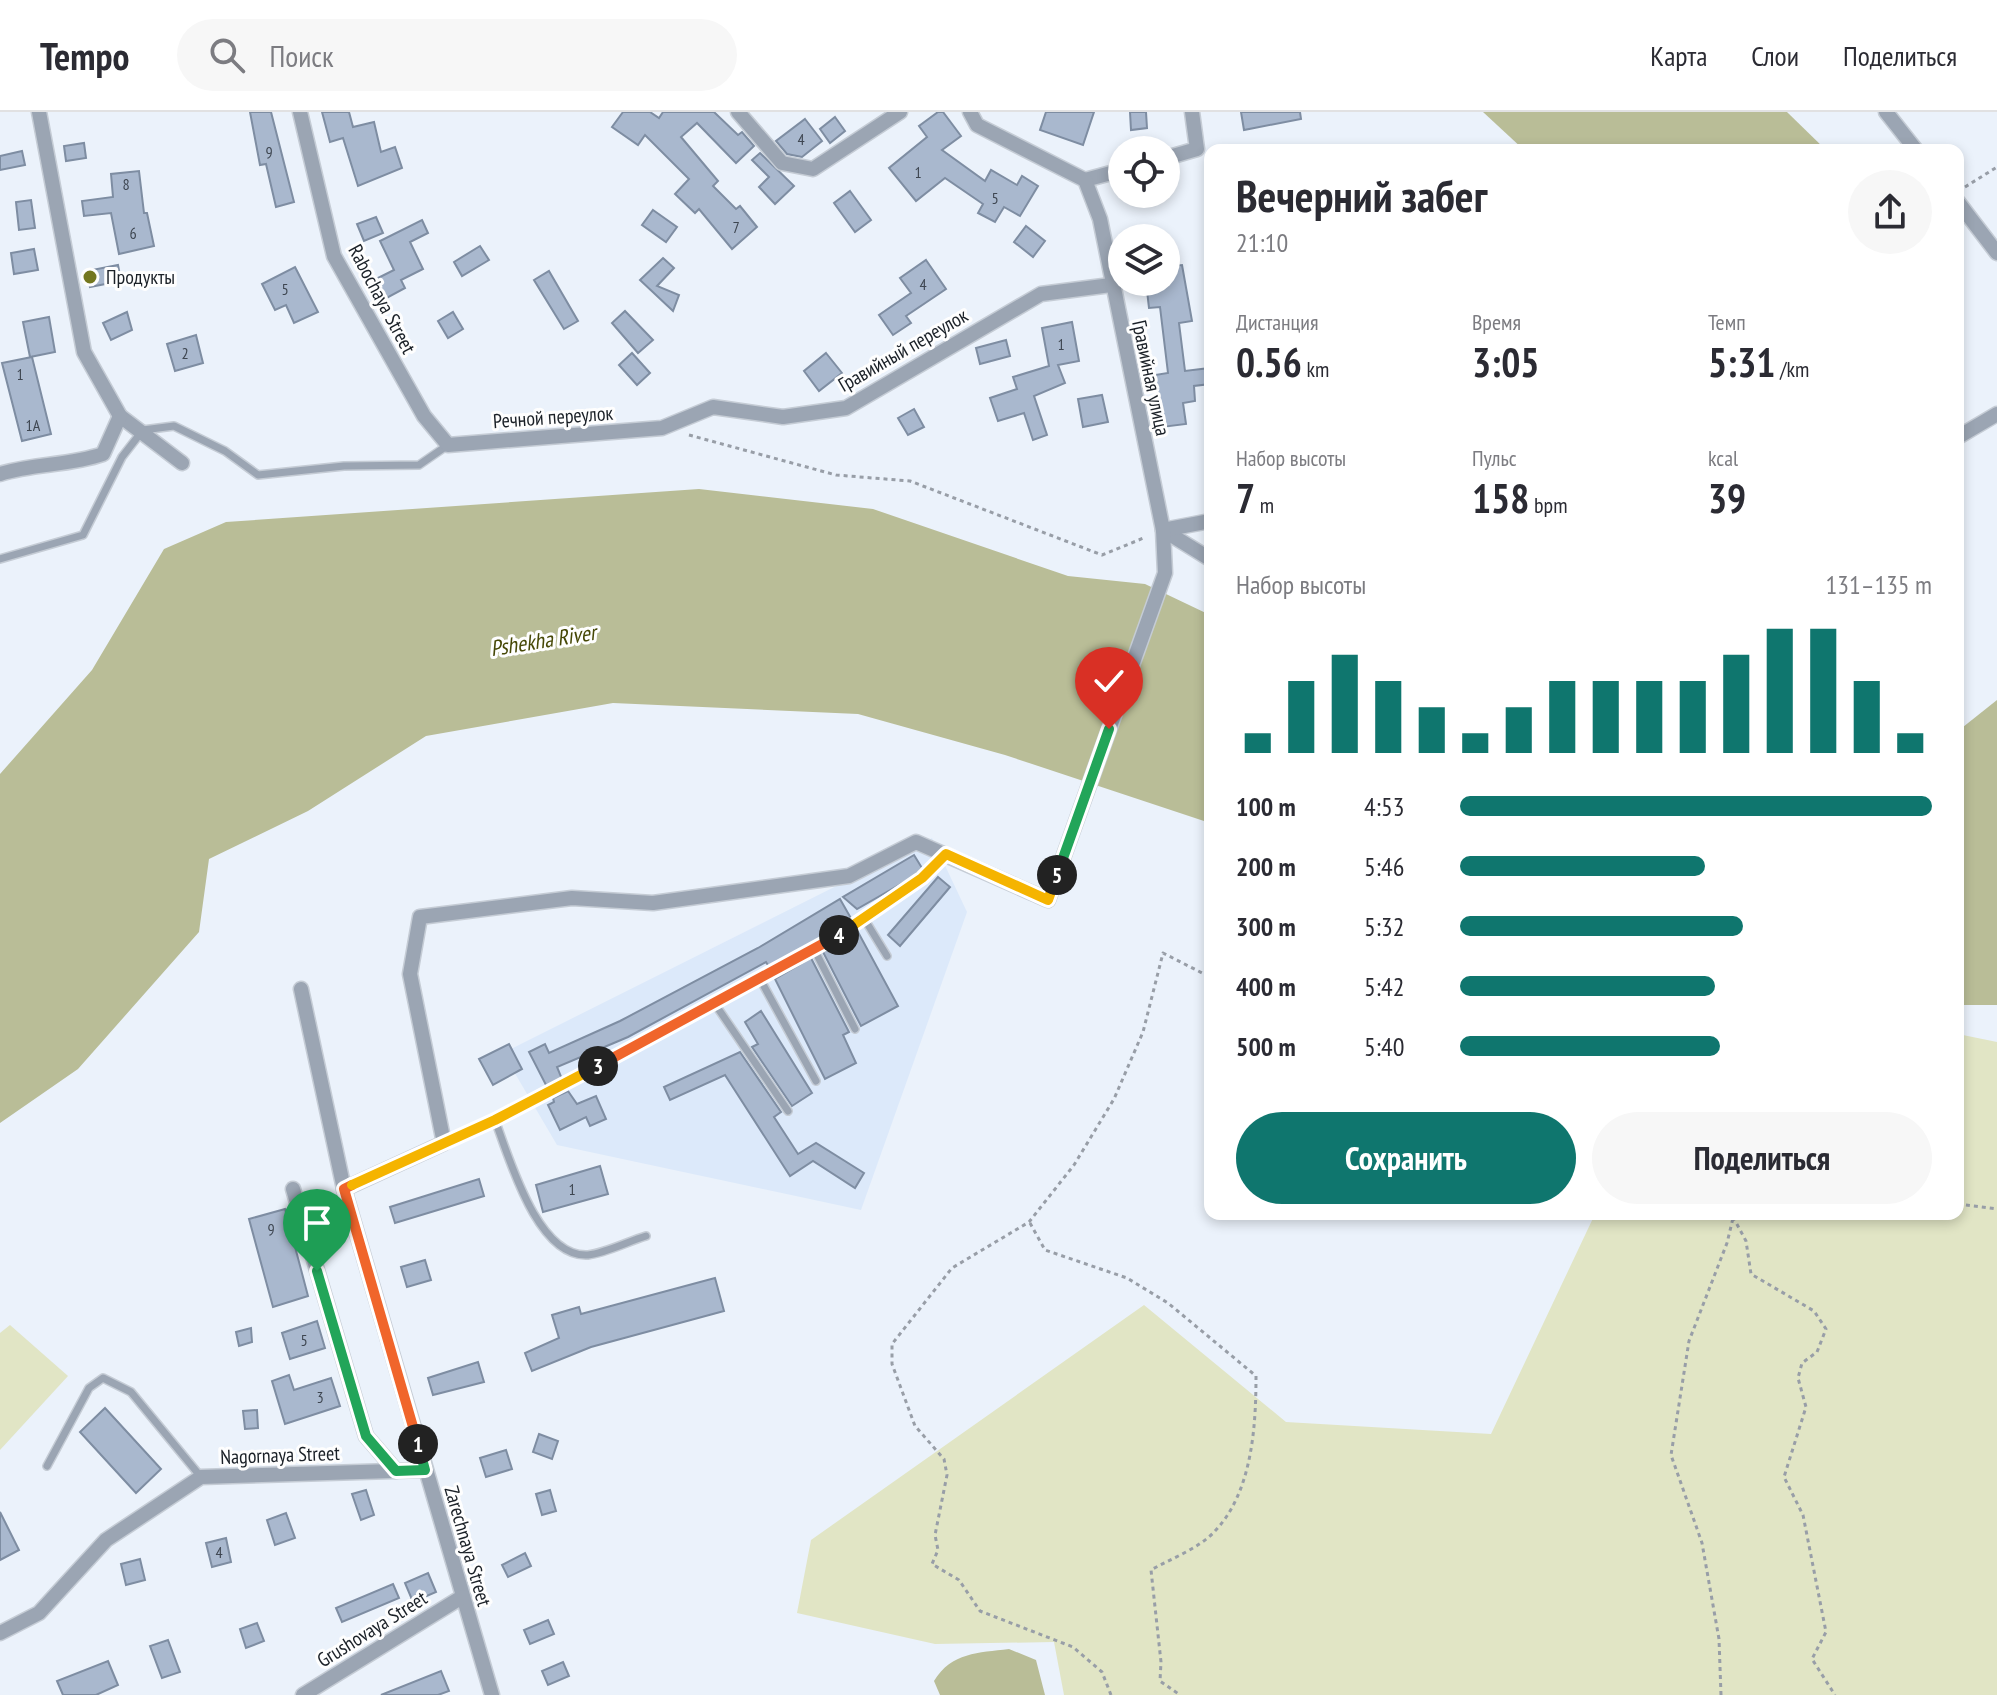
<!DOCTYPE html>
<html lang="ru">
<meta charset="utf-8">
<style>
body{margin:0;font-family:"PT Sans Narrow",sans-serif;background:#f7f7f7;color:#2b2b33;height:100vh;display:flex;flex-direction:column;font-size:30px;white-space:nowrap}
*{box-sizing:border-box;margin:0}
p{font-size:26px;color:#7c7c81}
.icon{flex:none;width:44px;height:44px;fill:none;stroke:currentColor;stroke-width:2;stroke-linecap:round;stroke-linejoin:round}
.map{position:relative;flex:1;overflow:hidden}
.drawer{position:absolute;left:1204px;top:32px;width:760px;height:1076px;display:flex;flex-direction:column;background:#fff;border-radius:16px;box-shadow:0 4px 12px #0003}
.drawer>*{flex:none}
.buttons{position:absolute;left:1108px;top:24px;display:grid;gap:16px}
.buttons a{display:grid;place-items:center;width:72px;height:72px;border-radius:50%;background:#fff;box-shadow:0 4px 12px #0003;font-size:40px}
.pin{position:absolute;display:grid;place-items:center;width:68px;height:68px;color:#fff;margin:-82px -34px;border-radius:50% 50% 50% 0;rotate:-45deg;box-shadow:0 0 8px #0007}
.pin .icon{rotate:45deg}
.km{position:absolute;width:40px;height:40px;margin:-20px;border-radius:50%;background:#222;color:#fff;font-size:22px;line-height:40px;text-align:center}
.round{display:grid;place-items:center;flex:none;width:84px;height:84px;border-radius:42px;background:#f7f7f7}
.headline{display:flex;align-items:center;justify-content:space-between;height:136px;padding:0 32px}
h1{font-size:44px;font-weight:600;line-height:60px}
.stats{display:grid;grid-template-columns:repeat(3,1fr);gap:12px;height:136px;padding:8px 32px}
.stats div{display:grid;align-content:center}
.stats b{font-size:40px;font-weight:600}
.stats small{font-size:22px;font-weight:400}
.stats p{font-size:22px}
.chart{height:224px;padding:16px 32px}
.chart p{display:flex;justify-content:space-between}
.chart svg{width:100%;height:144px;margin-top:8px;stroke:#0f766e;stroke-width:6}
.cta{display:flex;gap:16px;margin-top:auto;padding:16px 32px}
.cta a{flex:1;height:92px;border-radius:48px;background:#0f766e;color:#fff;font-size:32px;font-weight:600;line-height:92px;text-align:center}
.cta a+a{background:#f7f7f7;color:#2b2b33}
ul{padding:0 32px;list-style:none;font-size:26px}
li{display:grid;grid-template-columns:128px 96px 1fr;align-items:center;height:60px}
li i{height:20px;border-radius:10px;background:#0f766e}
header{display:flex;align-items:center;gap:48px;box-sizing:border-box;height:112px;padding:0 40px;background:#fff;border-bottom:2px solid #e1e1e2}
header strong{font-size:38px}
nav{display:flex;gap:44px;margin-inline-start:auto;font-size:28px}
.search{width:560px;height:72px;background:#f7f7f7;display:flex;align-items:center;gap:20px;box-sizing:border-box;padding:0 28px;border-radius:44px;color:#7c7c81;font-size:30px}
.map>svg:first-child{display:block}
.built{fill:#dce9fa}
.green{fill:#e1e5c5}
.water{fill:#b9bd97}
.building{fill:#a9b8ce;stroke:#7e8da2;stroke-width:2}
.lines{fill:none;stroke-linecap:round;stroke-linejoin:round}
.service-casing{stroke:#c5ccd5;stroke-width:10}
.minor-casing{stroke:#c5ccd5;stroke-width:17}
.path{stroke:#989ea7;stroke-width:3;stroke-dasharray:4 4;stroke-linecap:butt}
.service{stroke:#9ba5b3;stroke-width:7}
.minor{stroke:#9ba5b3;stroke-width:14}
.split-1-casing{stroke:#fff;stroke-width:16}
.split-2-casing{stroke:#fff;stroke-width:16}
.split-3-casing{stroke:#fff;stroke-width:16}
.split-4-casing{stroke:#fff;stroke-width:16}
.split-5-casing{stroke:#fff;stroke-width:16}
.split-6-casing{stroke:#fff;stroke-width:16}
.split-1{stroke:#22a559;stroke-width:10}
.split-2{stroke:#f0652b;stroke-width:10}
.split-3{stroke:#f5b400;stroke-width:10}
.split-4{stroke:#f0652b;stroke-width:10}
.split-5{stroke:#f5b400;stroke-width:10}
.split-6{stroke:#22a559;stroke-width:10}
.poi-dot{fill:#73771f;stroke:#fefefe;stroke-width:3}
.labels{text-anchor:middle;stroke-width:6;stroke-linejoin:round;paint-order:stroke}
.number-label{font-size:16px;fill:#3e4651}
.poi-label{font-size:20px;fill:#1a2027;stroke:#fefefe;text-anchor:start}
.street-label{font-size:20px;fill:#1a2027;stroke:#fefefe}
.water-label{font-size:22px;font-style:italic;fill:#464806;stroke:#fefefe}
</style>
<header>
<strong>Tempo</strong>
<div class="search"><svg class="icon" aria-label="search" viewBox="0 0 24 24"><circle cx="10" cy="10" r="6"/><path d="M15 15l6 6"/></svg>Поиск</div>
<nav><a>Карта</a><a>Слои</a><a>Поделиться</a></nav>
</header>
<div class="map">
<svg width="1997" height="1583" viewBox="0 0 1997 1583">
<rect width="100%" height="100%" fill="#ebf2fb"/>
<!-- built -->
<path class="built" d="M932,726l35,74 -106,298 -304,-65 -54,-92z"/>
<!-- green -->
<g class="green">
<path d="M1958,922l39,8v653h-933l-10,-53 -119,2 -138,-31 14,-73 333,-235 142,117 205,12 104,-220h363z"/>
<path d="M10,1213l58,51 -68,74v-117z"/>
</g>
<!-- water -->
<g class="water">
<path d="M1483,0h304l39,38h-302z"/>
<path d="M699,377l174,20 195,67 77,8 65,31v208l-205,-68 -147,-41 -245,-11 -187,33 -118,75 -99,48 -10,73 -121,137 -78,54v-349l92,-104 72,-121 62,-27z"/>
<path d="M1997,588v305h-39v-274z"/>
<path d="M1009,1537l27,11 9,35h-105l-6,-14c18,-29 44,-28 75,-32z"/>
</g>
<!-- building -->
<g class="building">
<path d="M250,0h21l23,90 -18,5 -10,-43 -6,1z"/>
<path d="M322,0h27l4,15 21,-5 7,30 14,-5 7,21 -44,18 -15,-48 -13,4z"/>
<path d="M623,0h27l9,6 4,-6h51l24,23 4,-3 12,14 -18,17 -39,-40 -16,14 37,44 -5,5 23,23 4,-3 17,21 -25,22 -33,-40 -4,4 -20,-19 14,-15 -44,-44 -7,10 -26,-18z"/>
<path d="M938,0h5l18,24 -19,14 43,31 6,-11 26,15 5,-9 16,10 -18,30 -16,-9 -9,15 -17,-9 5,-9 -38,-26 -29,23 -27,-33 38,-31 -8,-11z"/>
<path d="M1046,0h48l-11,33 -43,-15z"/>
<path d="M1130,0h16l1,16 -16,2z"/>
<path d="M1241,0h59l1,7 -57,11z"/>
<path d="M835,5l10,14 -15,12 -10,-14z"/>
<path d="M805,7l17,22 -20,16 -15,-3 -11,-13z"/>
<path d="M84,31l2,15 -20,3 -2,-15z"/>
<path d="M22,39l3,14 -25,5v-14z"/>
<path d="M760,41l34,33 -19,18 -16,-17 10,-10 -17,-17z"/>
<path d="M139,59l5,42h3l7,33 -35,8 -8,-41 -27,3 -2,-15 31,-4 -2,-23z"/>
<path d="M850,79l21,29 -16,12 -21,-29z"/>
<path d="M31,88l4,28 -16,2 -3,-28z"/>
<path d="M653,98l24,17 -11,15 -24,-17z"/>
<path d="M376,105l7,16 -19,8 -7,-17z"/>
<path d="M422,108l6,13 -18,9 13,27 -22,11 4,8 -22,12 -11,-19 22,-11 -14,-29z"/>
<path d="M1026,114l19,15 -12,16 -19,-15z"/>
<path d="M480,134l9,14 -27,16 -8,-14z"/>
<path d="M34,137l4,21 -24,4 -3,-21z"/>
<path d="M663,146l11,10 -17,18 22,9 -6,16 -33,-31z"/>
<path d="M926,148l20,29 -40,27 5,7 -18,12 -14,-20 32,-22 -11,-15z"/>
<path d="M118,153l3,16 -31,6 -3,-16z"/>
<path d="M1182,153l10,56 -13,2 6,48 25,-3v16l-16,2 1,15 -12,2 3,21 -24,3 -7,-52 13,-2 -8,-66 -11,1 -3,-26h20v-15z"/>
<path d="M295,155l23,45 -24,11 -8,-18 -11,5 -13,-26z"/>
<path d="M549,159l29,50 -14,8 -30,-49z"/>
<path d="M625,199l28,29 -15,13 -26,-30z"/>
<path d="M127,200l5,18 -21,10 -8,-17z"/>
<path d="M453,200l10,17 -15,9 -10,-17z"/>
<path d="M49,205l6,35 -25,5 -7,-35z"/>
<path d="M1072,210l7,39 -21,4 7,18 -31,13 13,39 -14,5 -9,-27 -26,8 -8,-23 27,-9 -4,-12 36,-11 -7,-38z"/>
<path d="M196,223l7,28 -28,8 -8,-27z"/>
<path d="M1006,228l4,16 -30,8 -4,-16z"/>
<path d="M632,241l18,20 -13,12 -18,-20z"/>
<path d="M826,241l16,20 -23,18 -15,-20z"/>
<path d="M32,245l19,77 -29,7 -20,-78z"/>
<path d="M1102,283l6,27 -25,5 -5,-28z"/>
<path d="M914,297l10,18 -16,8 -10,-17z"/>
<path d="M914,743l8,13 -9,9 -56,32 -14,-12z"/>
<path d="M938,765l12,10 -50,59 -12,-11z"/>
<path d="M840,787l12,21 -83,47 -3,-5 -138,75 -71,30 5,12 -15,8 -18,-35 16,-8 4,9 71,-32 138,-73z"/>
<path d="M858,820l40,74 -37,20 -38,-74z"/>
<path d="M811,846l38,74 -6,3 13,28 -31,16 -50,-100z"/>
<path d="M761,899l51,82 -20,13 -40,-59 6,-3 -13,-22z"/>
<path d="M509,932l13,25 -29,16 -14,-26z"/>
<path d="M740,940l41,60 -7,5 24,37 18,-11 48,30 -9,15 -42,-27 -23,15 -65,-101 -55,25 -6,-13z"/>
<path d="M568,979l9,13 19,-8 10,23 -16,7 -4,-9 -26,13 -12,-25 6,-3 -1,-4z"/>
<path d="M600,1054l8,28 -65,18 -7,-27z"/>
<path d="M479,1067l5,17 -89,27 -5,-16z"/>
<path d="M285,1097l23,87 -35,11 -24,-88z"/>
<path d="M425,1148l6,20 -24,7 -6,-20z"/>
<path d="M715,1166l9,33 -133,36 -59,24 -7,-18 34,-15 -7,-23 27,-8 2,7z"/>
<path d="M317,1209l8,27 -35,11 -8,-26z"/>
<path d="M251,1216l1,14 -13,4 -3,-14z"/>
<path d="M478,1250l6,20 -51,13 -5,-17z"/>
<path d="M289,1263l5,15 37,-12 9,28 -55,18 -13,-43z"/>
<path d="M105,1296l56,61 -25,24 -56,-61z"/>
<path d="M257,1298l1,18 -13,1 -2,-18z"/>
<path d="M539,1322l19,7 -6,18 -19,-7z"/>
<path d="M506,1338l6,19 -26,8 -6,-19z"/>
<path d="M366,1378l8,25 -13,5 -9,-26z"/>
<path d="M550,1378l6,21 -14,4 -6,-21z"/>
<path d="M0,1400l19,38 -19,10z"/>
<path d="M286,1401l9,25 -20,7 -8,-25z"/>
<path d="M226,1426l5,24 -19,5 -6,-24z"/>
<path d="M525,1441l6,13 -23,11 -6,-12z"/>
<path d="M140,1447l5,21 -19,5 -5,-21z"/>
<path d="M428,1461l8,19 -23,10 -8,-19z"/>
<path d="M393,1472l6,14 -57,24 -6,-14z"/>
<path d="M548,1508l6,14 -24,10 -6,-14z"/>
<path d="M257,1511l7,18 -18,7 -6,-19z"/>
<path d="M168,1528l12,32 -18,6 -12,-32z"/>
<path d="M108,1549l10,24 -22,10h-33l-6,-14z"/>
<path d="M563,1550l6,14 -21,9 -6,-14z"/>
<path d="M441,1559l8,20 -11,4h-57z"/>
</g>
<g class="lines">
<defs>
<g id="service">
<path d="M0,447l83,-24 39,-78 21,-27 31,-4 51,25 33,24 86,-9 75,-1 29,-20"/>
<path d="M865,808l22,36"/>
<path d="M814,837l41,80"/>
<path d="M760,867l56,102"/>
<path d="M715,892l73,107"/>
<path d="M495,1008c14,37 42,138 93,135 18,-2 41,-14 58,-19"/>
<path d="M444,1031c108,-48 212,-106 315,-163 65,-37 136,-70 187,-126"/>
<path d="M47,1354l42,-78 14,-10 28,14 70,85"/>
</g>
<g id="minor">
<path d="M39,0l45,240 36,64 62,47"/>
<path d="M300,0l34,144 90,160 24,29 214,-17 51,-21 70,10 63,-9 195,-114 70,-9"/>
<path d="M738,0l44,51 31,6 87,-57"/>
<path d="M1886,0l30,38"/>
<path d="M1166,46l31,-9 -5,-37"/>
<path d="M1085,68l37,-10"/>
<path d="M1958,90l39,51"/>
<path d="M1958,325l39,-23"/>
<path d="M0,362c34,-11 69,-8 103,-20l17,-38"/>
<path d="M1163,418l47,29"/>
<path d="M1163,418l47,-9"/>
<path d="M301,877l43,200 148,506"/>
<path d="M293,1077l73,247 30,35"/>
<path d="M344,1077l100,-46 -34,-169 10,-57 152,-19 81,5 196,-27 67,-34 132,58 117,-327 -2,-43 -63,-311 -15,-39 -108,-55 -7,-13"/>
<path d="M0,1521l39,-20 67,-73 95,-63 224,-7"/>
<path d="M303,1583l159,-98"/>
</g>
</defs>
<!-- service casing -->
<use href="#service" class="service-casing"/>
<!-- minor casing -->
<use href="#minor" class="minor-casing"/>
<!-- path -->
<g class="path">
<path d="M1965,75l32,-20"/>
<path d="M689,323l147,40 74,6 192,74 44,-18"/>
<path d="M1958,1092l39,5"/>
<path d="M1733,1105l13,24 5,33 63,37 12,18 -9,23 -15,11 -4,15 8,29 -22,70 19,38 23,117 -14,27 23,36"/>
<path d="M1030,1111l15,27 82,28 41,25 88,73c0,51 -4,116 -41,155 -15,17 -45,28 -64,39l10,92 -1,19 20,14"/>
<path d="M1111,1583l-9,-23 -29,-25 -93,-36 -21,-31 -27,-16 6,-14 -3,-15 12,-60 -3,-16 -29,-33 -23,-62v-20l60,-76 77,-46 45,-57 40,-66 29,-67 20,-79 47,24"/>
<path d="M1721,1583l-2,-56 -17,-96 -31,-88 18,-114 38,-98 7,-29"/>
</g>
<!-- service -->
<use href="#service" class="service"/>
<!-- minor -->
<use href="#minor" class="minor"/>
</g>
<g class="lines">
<defs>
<path id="split-1" d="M317,1159l49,165 30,35 29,-1 -7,-26"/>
<path id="split-2" d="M352,1073l-8,4 74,255"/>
<path id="split-3" d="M352,1073l143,-65 103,-54"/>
<path id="split-4" d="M598,954l241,-131"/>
<path id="split-5" d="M839,823l83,-57 24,-24 102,46 9,-25"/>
<path id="split-6" d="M1057,763l52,-146"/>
</defs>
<!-- split-1 casing -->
<use href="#split-1" class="split-1-casing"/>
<!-- split-2 casing -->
<use href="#split-2" class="split-2-casing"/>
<!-- split-3 casing -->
<use href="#split-3" class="split-3-casing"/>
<!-- split-4 casing -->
<use href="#split-4" class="split-4-casing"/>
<!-- split-5 casing -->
<use href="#split-5" class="split-5-casing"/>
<!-- split-6 casing -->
<use href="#split-6" class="split-6-casing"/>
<!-- split-1 -->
<use href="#split-1" class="split-1"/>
<!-- split-2 -->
<use href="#split-2" class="split-2"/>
<!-- split-3 -->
<use href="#split-3" class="split-3"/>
<!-- split-4 -->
<use href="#split-4" class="split-4"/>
<!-- split-5 -->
<use href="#split-5" class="split-5"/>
<!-- split-6 -->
<use href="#split-6" class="split-6"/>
</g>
<!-- markers -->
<circle class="poi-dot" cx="90" cy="165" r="8"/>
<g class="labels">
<!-- number labels -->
<g class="number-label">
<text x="801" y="33">4</text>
<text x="269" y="46">9</text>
<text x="918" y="66">1</text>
<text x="126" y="78">8</text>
<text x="995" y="92">5</text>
<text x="736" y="121">7</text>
<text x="133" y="127">6</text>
<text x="923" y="178">4</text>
<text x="285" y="183">5</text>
<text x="1061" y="238">1</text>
<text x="185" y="247">2</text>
<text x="20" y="268">1</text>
<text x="33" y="319">1А</text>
<text x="572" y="1083">1</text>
<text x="271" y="1123">9</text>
<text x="304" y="1234">5</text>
<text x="320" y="1291">3</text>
<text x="219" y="1446">4</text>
</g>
<!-- poi labels -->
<g class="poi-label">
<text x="106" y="172">Продукты</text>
</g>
<!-- street labels -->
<g class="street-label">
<text transform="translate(382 187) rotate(62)" y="7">Rabochaya Street</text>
<text transform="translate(903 238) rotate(-30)" y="7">Гравийный переулок</text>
<text transform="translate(1151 266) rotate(78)" y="7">Гравийная улица</text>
<text transform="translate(553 305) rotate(-4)" y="7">Речной переулок</text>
<text transform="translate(280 1343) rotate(-2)" y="7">Nagornaya Street</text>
<text transform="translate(468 1434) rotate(74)" y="7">Zarechnaya Street</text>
<text transform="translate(372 1517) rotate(-32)" y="7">Grushovaya Street</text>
</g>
<!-- water labels -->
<g class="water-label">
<text transform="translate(543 528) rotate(-9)" y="8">Pshekha River</text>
</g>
</g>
</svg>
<div class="buttons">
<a><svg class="icon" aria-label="locate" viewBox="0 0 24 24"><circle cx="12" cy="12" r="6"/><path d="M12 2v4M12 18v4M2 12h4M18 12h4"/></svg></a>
<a><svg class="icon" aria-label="layers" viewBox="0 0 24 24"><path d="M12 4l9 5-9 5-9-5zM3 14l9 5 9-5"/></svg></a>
</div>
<div class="pin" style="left:317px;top:1159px;background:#1e9e55"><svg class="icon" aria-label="arrive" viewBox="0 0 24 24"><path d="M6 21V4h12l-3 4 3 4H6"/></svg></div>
<div class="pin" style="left:1109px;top:617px;background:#d93025"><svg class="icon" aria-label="check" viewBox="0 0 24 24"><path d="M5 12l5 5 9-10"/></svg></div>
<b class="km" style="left:418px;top:1332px">1</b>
<b class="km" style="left:598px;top:954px">3</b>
<b class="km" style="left:839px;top:823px">4</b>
<b class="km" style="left:1057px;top:763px">5</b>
<section class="drawer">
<div class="headline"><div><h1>Вечерний забег</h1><p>21:10</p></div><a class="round"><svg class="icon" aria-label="share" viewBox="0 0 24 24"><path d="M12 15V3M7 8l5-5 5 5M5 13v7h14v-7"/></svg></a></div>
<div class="stats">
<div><p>Дистанция</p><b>0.56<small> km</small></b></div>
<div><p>Время</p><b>3:05</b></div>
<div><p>Темп</p><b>5:31<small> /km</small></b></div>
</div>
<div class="stats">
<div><p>Набор высоты</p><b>7<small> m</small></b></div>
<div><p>Пульс</p><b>158<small> bpm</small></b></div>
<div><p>kcal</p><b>39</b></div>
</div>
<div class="chart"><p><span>Набор высоты</span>131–135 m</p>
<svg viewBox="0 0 160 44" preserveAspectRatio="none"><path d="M5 44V38M15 44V22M25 44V14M35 44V22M45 44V30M55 44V38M65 44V30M75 44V22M85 44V22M95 44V22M105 44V22M115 44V14M125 44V6M135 44V6M145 44V22M155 44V38"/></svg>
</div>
<ul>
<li><b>100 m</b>4:53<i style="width:100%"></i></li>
<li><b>200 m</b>5:46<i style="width:52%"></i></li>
<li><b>300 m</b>5:32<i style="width:60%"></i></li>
<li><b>400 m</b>5:42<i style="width:54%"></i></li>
<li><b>500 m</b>5:40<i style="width:55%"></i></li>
</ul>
<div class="cta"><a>Сохранить</a><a>Поделиться</a></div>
</section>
</div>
